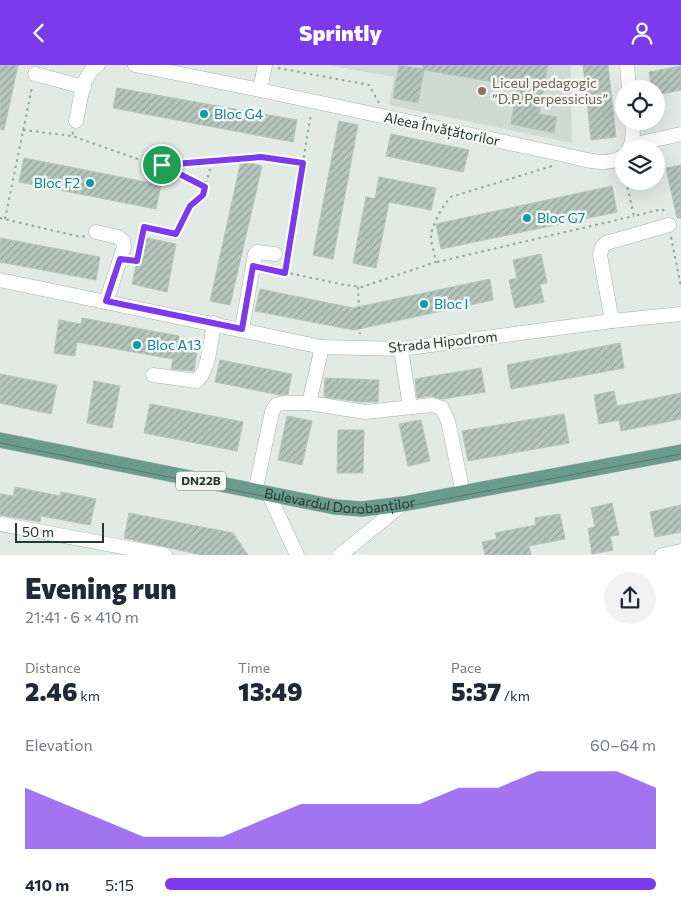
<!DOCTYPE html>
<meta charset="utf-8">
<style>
body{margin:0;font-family:Commissioner,sans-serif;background:#f2f2f3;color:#1f2937;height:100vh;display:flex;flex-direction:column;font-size:19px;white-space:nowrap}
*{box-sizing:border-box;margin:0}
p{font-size:16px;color:#747a83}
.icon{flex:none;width:28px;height:28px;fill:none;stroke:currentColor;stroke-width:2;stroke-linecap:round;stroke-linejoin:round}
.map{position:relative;height:490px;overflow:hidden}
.side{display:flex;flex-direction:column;background:#fff;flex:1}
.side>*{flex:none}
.tools{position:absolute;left:615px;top:15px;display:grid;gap:10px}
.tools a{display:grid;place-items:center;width:50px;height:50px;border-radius:50%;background:#fff;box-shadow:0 5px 20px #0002;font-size:25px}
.scale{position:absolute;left:15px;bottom:12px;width:89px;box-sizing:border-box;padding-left:5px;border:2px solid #243932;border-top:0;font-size:14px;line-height:18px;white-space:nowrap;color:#243932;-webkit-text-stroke:4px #f2f7f4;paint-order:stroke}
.pin{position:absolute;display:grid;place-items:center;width:42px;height:42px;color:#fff;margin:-21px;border:2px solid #fff;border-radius:50%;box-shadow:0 1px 5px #0007}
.round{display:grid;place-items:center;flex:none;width:52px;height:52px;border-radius:26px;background:#f2f2f3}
.headline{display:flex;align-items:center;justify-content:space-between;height:85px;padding:0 25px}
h1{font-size:28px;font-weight:800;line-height:38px}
.stats{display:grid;grid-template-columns:repeat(3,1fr);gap:8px;height:85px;padding:5px 25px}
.stats div{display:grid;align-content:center}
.stats b{font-size:25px;font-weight:800}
.stats small{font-size:14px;font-weight:400}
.stats p{font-size:14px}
.chart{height:140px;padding:10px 25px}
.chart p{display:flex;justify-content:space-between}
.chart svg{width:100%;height:90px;margin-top:5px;fill:#7c3aed;opacity:.7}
ul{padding:0 25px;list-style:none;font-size:16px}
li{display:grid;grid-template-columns:80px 60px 1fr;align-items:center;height:38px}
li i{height:12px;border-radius:6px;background:#7c3aed}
header{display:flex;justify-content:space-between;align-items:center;height:65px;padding:0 25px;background:#7c3aed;color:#fff;font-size:22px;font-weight:800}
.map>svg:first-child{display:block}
.built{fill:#d0dad5}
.building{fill:url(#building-hatch);stroke:#b5c3bc}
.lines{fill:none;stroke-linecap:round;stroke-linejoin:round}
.minor-casing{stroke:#a5b1ac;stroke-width:15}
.major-casing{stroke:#bdc4c2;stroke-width:16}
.path{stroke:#86aa9d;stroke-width:2;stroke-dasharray:2.5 4;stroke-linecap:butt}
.minor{stroke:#fff;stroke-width:14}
.major{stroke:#6b9b8c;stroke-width:15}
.tram{stroke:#5e756e;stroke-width:1}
.route-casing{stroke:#fff;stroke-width:10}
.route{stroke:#7c3aed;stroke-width:6}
.education-dot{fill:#8d6e63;stroke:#f2f7f4;stroke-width:2}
.culture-dot{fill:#0f9aa8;stroke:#f2f7f4;stroke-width:2}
.labels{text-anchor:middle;stroke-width:5;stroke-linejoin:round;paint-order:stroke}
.shield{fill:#f2f7f4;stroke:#62726c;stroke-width:1}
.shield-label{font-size:12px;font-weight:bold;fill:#243932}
.education-label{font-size:14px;fill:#785e54;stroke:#f2f7f4;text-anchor:start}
.culture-label{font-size:14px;fill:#0d838f;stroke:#f2f7f4;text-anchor:start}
.street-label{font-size:14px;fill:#243932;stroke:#f2f7f4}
</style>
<header><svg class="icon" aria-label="back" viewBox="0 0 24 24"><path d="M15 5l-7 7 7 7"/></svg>Sprintly<svg class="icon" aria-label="person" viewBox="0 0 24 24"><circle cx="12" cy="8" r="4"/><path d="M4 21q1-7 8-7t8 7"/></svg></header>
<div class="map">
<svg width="681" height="490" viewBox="0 0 681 490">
<defs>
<pattern id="building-hatch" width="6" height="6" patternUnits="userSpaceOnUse" patternTransform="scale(1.25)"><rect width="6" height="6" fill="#b7c5bf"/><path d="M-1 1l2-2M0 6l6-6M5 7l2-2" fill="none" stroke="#95a19c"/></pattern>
</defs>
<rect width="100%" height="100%" fill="#e2eae6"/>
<!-- built -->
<path class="built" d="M327,0h244l1,78 -183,-38 5,-28z"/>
<!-- building -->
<g class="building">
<path d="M0,0h18l-14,65 -4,-1z"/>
<path d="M399,0l24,4v-4h125l-9,49 18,3 -3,16 -43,-9 6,-38 -93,-16 -6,33 -25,-5z"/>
<path d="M583,0h25l8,72 -25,3z"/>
<path d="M681,1v24l-25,5v-6h-4l-3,-17z"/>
<path d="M117,23l180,32 -4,22 -180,-34z"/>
<path d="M339,56l19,4 -25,134 -20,-4z"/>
<path d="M391,69l78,16 -6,22 -77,-16z"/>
<path d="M24,93l137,27 -5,24 -137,-27z"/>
<path d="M241,96l21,5 -32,139 -20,-4z"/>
<path d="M681,100v53h-4l-11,-50z"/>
<path d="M379,112l57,11 -5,22 -42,-8 -13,66 -23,-5 13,-66 9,2z"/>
<path d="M612,121l5,26 -176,37 -5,-25z"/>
<path d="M142,172l34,7 -9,48 -35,-8z"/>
<path d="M0,173l100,19 -4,23 -96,-18z"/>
<path d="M541,189l6,29 -7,1 4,18 -29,6 -6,-28 8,-2 -4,-18z"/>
<path d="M490,214l3,21 -139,30 -99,-19 5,-22 93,19z"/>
<path d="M82,253l97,18 -2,13 20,3 -3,19 -23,-2 2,-10 -96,-17 -2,14 -21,-3 5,-33 22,4z"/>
<path d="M620,278l4,25 -113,21 -4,-24z"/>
<path d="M220,295l72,14 -4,20 -8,1 -65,-13z"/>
<path d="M481,303l4,24 -43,7 -11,-3 -14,2 -2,-19z"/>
<path d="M0,309l57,11 -6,29 -51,-11z"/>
<path d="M325,313l54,2 -1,22h-17l-37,-5z"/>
<path d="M94,316l26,5 -8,42 -25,-5z"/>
<path d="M614,326l3,15 64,-13v26l-60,12 -2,-11 -20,4 -5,-29z"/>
<path d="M150,339l93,18 -6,29 -93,-18z"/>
<path d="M564,349l5,29 -101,18 -6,-30z"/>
<path d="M287,351l25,5 -10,44 -24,-5z"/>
<path d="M421,355l9,41 -22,5 -9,-42z"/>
<path d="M338,365h26l-1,43h-26z"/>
<path d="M15,422l45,9 1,-4 35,7 -6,26 -49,-9 -1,6 -40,-7v-21l13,2z"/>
<path d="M612,438l7,32 -9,1 3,14 -21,4 -4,-25 7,-2 -4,-19z"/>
<path d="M681,440v27l-26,5 -5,-25z"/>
<path d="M129,448l104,20 15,22h-46l-78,-17z"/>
<path d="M560,449l5,25 -36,7 2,9h-46l-3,-13 15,-3 -2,-6 41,-8 -1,-7z"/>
</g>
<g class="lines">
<defs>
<g id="minor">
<path d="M135,0l125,25 305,65c19,4 42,13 59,1"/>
<path d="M627,0l2,24"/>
<path d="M35,9l49,13"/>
<path d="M260,25l5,-25"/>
<path d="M76,56c4,-16 6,-49 22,-56"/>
<path d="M631,80l50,-11"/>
<path d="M629,84c5,-8 4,-19 3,-28"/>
<path d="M96,167l22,5 5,4 1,6 -18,55"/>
<path d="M0,215l322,67 79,2 211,-28 69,-7"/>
<path d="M612,256l-12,-66 2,-8 4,-4 63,-18"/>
<path d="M242,264l13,-75 2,-2 18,2"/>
<path d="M401,284l9,58"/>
<path d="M153,310l43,6c13,-7 15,-43 18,-58"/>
<path d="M309,338l56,9 67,-7 10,3 6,13 15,72"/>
<path d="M255,427l17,-80 4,-7 8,-2h25l13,-56"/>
<path d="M269,430l28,60"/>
<path d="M0,459l165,31"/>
<path d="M340,490l63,-51"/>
<path d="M662,490l19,-4"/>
</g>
<g id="major">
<path id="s1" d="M0,375l335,67 27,2 41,-5 278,-52"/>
</g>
</defs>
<!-- minor casing -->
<use href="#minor" class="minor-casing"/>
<!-- major casing -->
<use href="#major" class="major-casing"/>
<!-- path -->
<g class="path">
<path d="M278,3l91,17 10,18"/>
<path d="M623,35l1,6"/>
<path d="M23,65l49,6"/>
<path d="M73,67l-1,4 80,28 15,1 45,-3 -9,33 -13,11 -14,28 -32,-7 -7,34h-5"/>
<path d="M212,97l49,-5 42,6"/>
<path d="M165,101l40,20"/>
<path d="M626,116l8,35 28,-7 4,4"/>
<path d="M0,153l81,19 4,-1"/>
<path d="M5,154l27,-132"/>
<path d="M671,172l10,50"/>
<path d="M288,189l23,-141"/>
<path d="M437,197l197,-46"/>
<path d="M265,203l80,17 17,2 74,-25c-1,-7 -4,-15 -5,-23 -1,-11 12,-35 20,-42l101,-31"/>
<path d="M285,207l2,-13"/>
<path d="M358,222l2,47"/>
</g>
<!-- minor -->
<use href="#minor" class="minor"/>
<!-- major -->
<use href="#major" class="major"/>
<!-- tram -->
<path class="tram" d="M0,378l342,69 30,1 309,-59"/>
</g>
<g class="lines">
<defs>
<path id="route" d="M261,92l42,6 -18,110 -32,-7 -11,63 -136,-28 14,-42 17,2 7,-34 32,7 14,-28 13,-11 2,-8 -43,-22z"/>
</defs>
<!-- route casing -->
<use href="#route" class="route-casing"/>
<!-- route -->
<use href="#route" class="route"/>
</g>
<!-- markers -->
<circle class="education-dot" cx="482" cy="26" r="5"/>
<g class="culture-dot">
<circle cx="204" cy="49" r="5"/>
<circle cx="90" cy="118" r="5"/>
<circle cx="527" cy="153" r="5"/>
<circle cx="424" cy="239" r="5"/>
<circle cx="137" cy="280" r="5"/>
</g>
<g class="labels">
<!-- shield labels -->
<rect class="shield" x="176" y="406.5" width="50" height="19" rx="4"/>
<g class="shield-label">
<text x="201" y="420">DN22B</text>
</g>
<!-- education labels -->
<g class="education-label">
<text x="492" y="23">Liceul pedagogic<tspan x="492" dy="16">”D.P. Perpessicius”</tspan></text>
</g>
<!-- culture labels -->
<g class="culture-label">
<text x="214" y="54">Bloc G4</text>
<text x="80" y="123" text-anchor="end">Bloc F2</text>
<text x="537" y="158">Bloc G7</text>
<text x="434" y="244">Bloc I</text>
<text x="147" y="285">Bloc A13</text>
</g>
<!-- street labels -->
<g class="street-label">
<text transform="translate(442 64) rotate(12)" y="5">Aleea Învățătorilor</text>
<text transform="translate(443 277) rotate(-6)" y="5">Strada Hipodrom</text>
<text dy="5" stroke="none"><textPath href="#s1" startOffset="346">Bulevardul Dorobanților</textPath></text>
</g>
</g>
</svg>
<div class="tools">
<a><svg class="icon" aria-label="locate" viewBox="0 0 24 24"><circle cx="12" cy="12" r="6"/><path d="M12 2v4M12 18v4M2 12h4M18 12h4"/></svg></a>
<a><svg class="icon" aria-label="layers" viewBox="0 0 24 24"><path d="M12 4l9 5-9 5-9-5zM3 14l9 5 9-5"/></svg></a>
</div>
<div class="scale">50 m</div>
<div class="pin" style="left:162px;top:100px;background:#1e9e55"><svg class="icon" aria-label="arrive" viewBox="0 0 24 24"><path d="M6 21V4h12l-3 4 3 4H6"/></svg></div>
</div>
<section class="side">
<div class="headline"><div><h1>Evening run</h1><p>21:41 · 6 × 410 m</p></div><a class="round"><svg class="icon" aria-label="share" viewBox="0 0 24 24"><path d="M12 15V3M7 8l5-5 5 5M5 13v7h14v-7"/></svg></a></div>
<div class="stats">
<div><p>Distance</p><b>2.46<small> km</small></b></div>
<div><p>Time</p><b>13:49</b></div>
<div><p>Pace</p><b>5:37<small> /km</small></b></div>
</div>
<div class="chart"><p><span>Elevation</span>60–64 m</p>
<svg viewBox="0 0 160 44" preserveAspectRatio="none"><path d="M0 44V14L10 22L20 30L30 38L40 38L50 38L60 30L70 22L80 22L90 22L100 22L110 14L120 14L130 6L140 6L150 6L160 14V44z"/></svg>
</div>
<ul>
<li><b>410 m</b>5:15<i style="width:100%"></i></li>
</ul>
</section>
